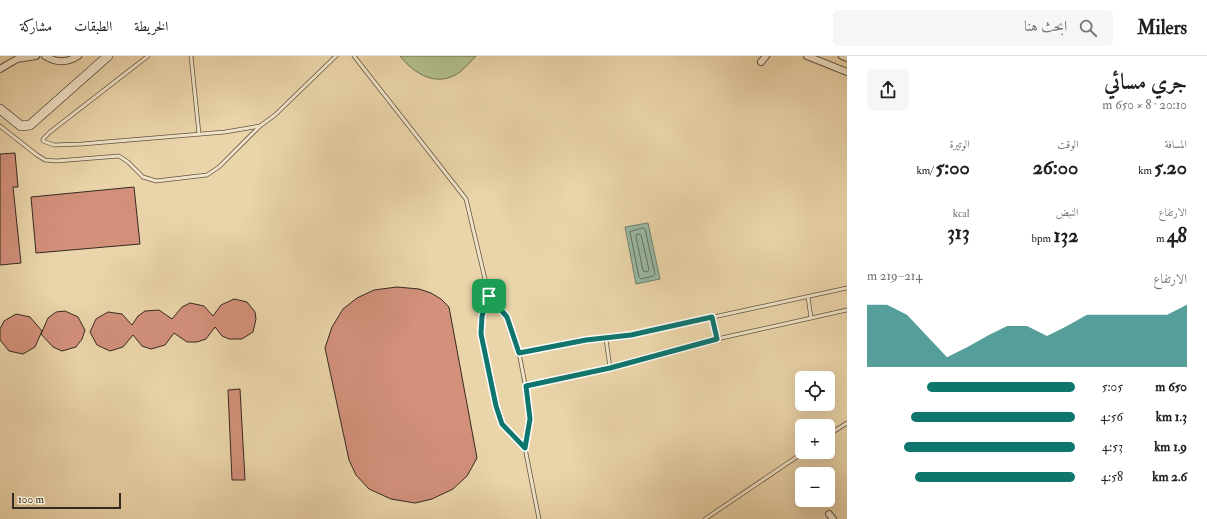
<!DOCTYPE html>
<html lang="ar">
<meta charset="utf-8">
<style>
body{margin:0;font-family:"IM FELL Double Pica",Amiri,serif;background:#f6f6f6;color:#202124;direction:rtl;height:100vh;display:flex;flex-direction:column;font-size:15px;white-space:nowrap}
*{box-sizing:border-box;margin:0}
p{font-size:13px;color:#757577}
.icon{flex:none;width:22px;height:22px;fill:none;stroke:currentColor;stroke-width:2;stroke-linecap:round;stroke-linejoin:round}
.map{position:relative;flex:1;overflow:hidden;direction:ltr}
.side{display:flex;flex-direction:column;background:#fff;width:360px}
.side>*{flex:none}
.tools{position:absolute;left:795px;top:315px;display:grid;gap:8px}
.tools a{display:grid;place-items:center;width:40px;height:40px;border-radius:6px;background:#fff;box-shadow:0 4px 16px #0002;font-size:20px}
.scale{position:absolute;left:12px;bottom:10px;width:109px;box-sizing:border-box;padding-left:4px;border:2px solid #332a21;border-top:0;font-size:11px;line-height:14px;white-space:nowrap;color:#332a21;-webkit-text-stroke:3px #f1e3c7;paint-order:stroke}
.pin{position:absolute;display:grid;place-items:center;width:34px;height:34px;color:#fff;margin:-17px;border-radius:8px;box-shadow:0 2px 6px #0006}
.round{display:grid;place-items:center;flex:none;width:42px;height:42px;border-radius:6px;background:#f6f6f6}
.headline{display:flex;align-items:center;justify-content:space-between;height:68px;padding:0 20px}
h1{font-size:22px;font-weight:800;line-height:30px}
.figures{display:grid;grid-template-columns:repeat(3,1fr);gap:6px;height:68px;padding:4px 20px}
.figures div{display:grid;align-content:center}
.figures b{font-size:20px;font-weight:800}
.figures small{font-size:11px;font-weight:400}
.figures p{font-size:11px}
.chart{height:112px;padding:8px 20px}
.chart p{display:flex;justify-content:space-between}
.chart svg{width:100%;height:72px;margin-top:4px;fill:#0f766e;opacity:.7}
ul{padding:0 20px;list-style:none;font-size:13px}
li{display:grid;grid-template-columns:64px 48px 1fr;align-items:center;height:30px}
li i{height:10px;border-radius:5px;background:#0f766e}
header{display:flex;align-items:center;gap:24px;box-sizing:border-box;height:56px;padding:0 20px;background:#fff;border-bottom:1px solid #e0e0e0}
header strong{font-size:19px}
nav{display:flex;gap:22px;margin-inline-start:auto;font-size:14px}
.search{width:280px;height:36px;background:#f6f6f6;display:flex;align-items:center;gap:10px;box-sizing:border-box;padding:0 14px;border-radius:6px;color:#757577;font-size:15px}
main{display:flex;flex:1;min-height:0}
.map>svg:first-child{display:block}
.green{fill:#b2be8c;stroke:#727456}
.water{fill:#99b9a4;stroke:#708070}
.lines{fill:none;stroke-linecap:round;stroke-linejoin:round}
.shore{stroke:#667262;stroke-width:1}
.building{fill:#d3907b;stroke:#332a21}
.lane-casing{stroke:#615443;stroke-width:4.5}
.street-casing{stroke:#615443;stroke-width:8}
.secondary-casing{stroke:#332a21;stroke-width:10}
.lane{stroke:#f1e3c7;stroke-width:3}
.street{stroke:#f1e3c7;stroke-width:6}
.secondary{stroke:#f1e3c7;stroke-width:9}
.route-casing{stroke:#fff;stroke-width:8}
.route{stroke:#0f766e;stroke-width:5}
</style>
<header>
<strong>Milers</strong>
<div class="search"><svg class="icon" aria-label="search" viewBox="0 0 24 24"><circle cx="10" cy="10" r="6"/><path d="M15 15l6 6"/></svg>ابحث هنا</div>
<nav><a>الخريطة</a><a>الطبقات</a><a>مشاركة</a></nav>
</header>
<main>
<section class="side">
<div class="headline"><div><h1>جري مسائي</h1><p>20:10 · 8 × 650 m</p></div><a class="round"><svg class="icon" aria-label="share" viewBox="0 0 24 24"><path d="M12 15V3M7 8l5-5 5 5M5 13v7h14v-7"/></svg></a></div>
<div class="figures">
<div><p>المسافة</p><b>5.20<small> km</small></b></div>
<div><p>الوقت</p><b>26:00</b></div>
<div><p>الوتيرة</p><b>5:00<small> /km</small></b></div>
</div>
<div class="figures">
<div><p>الارتفاع</p><b>48<small> m</small></b></div>
<div><p>النبض</p><b>132<small> bpm</small></b></div>
<div><p>kcal</p><b>313</b></div>
</div>
<div class="chart"><p><span>الارتفاع</span>214–219 m</p>
<svg viewBox="0 0 160 44" preserveAspectRatio="none"><path d="M0 44V6L10 6L20 12L30 25L40 38L50 32L60 25L70 19L80 19L90 25L100 19L110 12L120 12L130 12L140 12L150 12L160 6V44z"/></svg>
</div>
<ul>
<li><b>650 m</b>5:05<i style="width:71%"></i></li>
<li><b>1.3 km</b>4:56<i style="width:79%"></i></li>
<li><b>1.9 km</b>4:53<i style="width:82%"></i></li>
<li><b>2.6 km</b>4:58<i style="width:77%"></i></li>
</ul>
</section>
<div class="map">
<svg width="847" height="463" viewBox="0 0 847 463">
<rect width="100%" height="100%" fill="#ead4a9"/>
<filter id="stains"><feTurbulence type="fractalNoise" baseFrequency=".005" numOctaves="4"/><feColorMatrix values="0 0 0 0 .2 0 0 0 0 .09 0 0 0 0 .02 0 0 0 .5 -.17"/></filter>
<radialGradient id="worn" r=".72"><stop offset=".6" stop-color="#630" stop-opacity="0"/><stop offset="1" stop-color="#630" stop-opacity=".3"/></radialGradient>
<!-- green -->
<path class="green" d="M400,0h76c-5,5 -10,11 -16,16 -22,16 -45,3 -60,-16z"/>
<!-- water -->
<path class="water" d="M648,167l12,56 -24,5 -11,-57z"/>
<g class="lines">
<!-- shore -->
<g class="shore">
<path d="M643,172l2,1 10,45 -2,2 -12,3 -2,-2 -9,-45z"/>
<path d="M637,178l4,1 8,35 -2,2 -4,-1 -7,-35z"/>
</g>
</g>
<!-- building -->
<g class="building">
<path d="M15,97l3,34h-5l8,76 -21,2v-111z"/>
<path d="M134,131l6,57 -104,9 -5,-56z"/>
<path d="M397,231l22,2 12,4 10,6 8,8 28,151 -10,18 -14,13 -21,10 -17,4 -24,-4 -22,-10 -13,-14 -7,-15 -24,-112 7,-21 11,-18 14,-11 17,-8z"/>
<path d="M234,243l13,3 8,10 1,7 -3,13 -11,7h-13l-7,-3 -7,-9 -9,12 -9,3h-10l-13,-9 -9,12 -14,4 -9,-3 -9,-11 -10,12 -13,4 -13,-6 -7,-13 6,-13 12,-7 14,2 10,11 6,-9 7,-5 14,-1 13,9 10,-12 8,-4 14,3 9,10 8,-11z"/>
<path d="M65,255l13,6 7,13 -3,9 -6,8 -14,4 -9,-4 -12,-13 7,-16 8,-6z"/>
<path d="M16,258l14,3 12,14 -7,16 -12,7 -14,-3 -9,-11v-11l4,-8z"/>
<path d="M240,333l5,91h-13l-4,-90z"/>
</g>
<g class="lines">
<defs>
<g id="lane">
<path d="M148,0l-98,76 -7,7v2l11,4 28,-1 143,-12 35,-6 15,-11 61,-59"/>
<path d="M191,0l8,78"/>
<path d="M354,0l112,143 23,97 -7,20 -1,18 15,72 6,18 23,24"/>
<path d="M0,70l37,29 8,5 11,1 63,-5 9,6 15,15 13,4 51,-6 12,-8 41,-41"/>
<path d="M489,240l18,21 12,36 11,56v10l-5,29 14,71"/>
<path d="M808,241l3,21"/>
<path d="M712,261l5,22"/>
<path d="M606,283l4,29"/>
<path d="M519,297l67,-13 45,-5 216,-47"/>
<path d="M526,330l84,-18 107,-29 130,-29"/>
<path d="M828,379l19,-12"/>
<path d="M705,463l99,-67"/>
</g>
<g id="street">
<path d="M45,0c11,7 22,7 33,0"/>
<path d="M807,0l40,16"/>
<path d="M842,0l5,2"/>
<path d="M761,6l5,-6"/>
<path d="M0,13l17,-10 19,-3"/>
<path d="M829,458l4,5"/>
</g>
<path id="secondary" d="M0,53l21,17 9,-1 78,-69"/>
</defs>
<!-- lane casing -->
<use href="#lane" class="lane-casing"/>
<!-- street casing -->
<use href="#street" class="street-casing"/>
<!-- secondary casing -->
<use href="#secondary" class="secondary-casing"/>
<!-- lane -->
<use href="#lane" class="lane"/>
<!-- street -->
<use href="#street" class="street"/>
<!-- secondary -->
<use href="#secondary" class="secondary"/>
</g>
<g class="lines">
<defs>
<path id="route" d="M489,240l18,21 12,36 67,-13 45,-5 81,-18 5,22 -107,29 -84,18 4,33 -5,29 -23,-24 -6,-18 -15,-72 1,-18z"/>
</defs>
<!-- route casing -->
<use href="#route" class="route-casing"/>
<!-- route -->
<use href="#route" class="route"/>
</g>
<rect width="100%" height="100%" filter="url(#stains)"/>
<rect width="100%" height="100%" fill="url(#worn)"/>
</svg>
<div class="tools">
<a><svg class="icon" aria-label="locate" viewBox="0 0 24 24"><circle cx="12" cy="12" r="6"/><path d="M12 2v4M12 18v4M2 12h4M18 12h4"/></svg></a>
<a>+</a>
<a>−</a>
</div>
<div class="scale">100 m</div>
<div class="pin" style="left:489px;top:240px;background:#1e9e55"><svg class="icon" aria-label="arrive" viewBox="0 0 24 24"><path d="M6 21V4h12l-3 4 3 4H6"/></svg></div>
</div>
</main>
